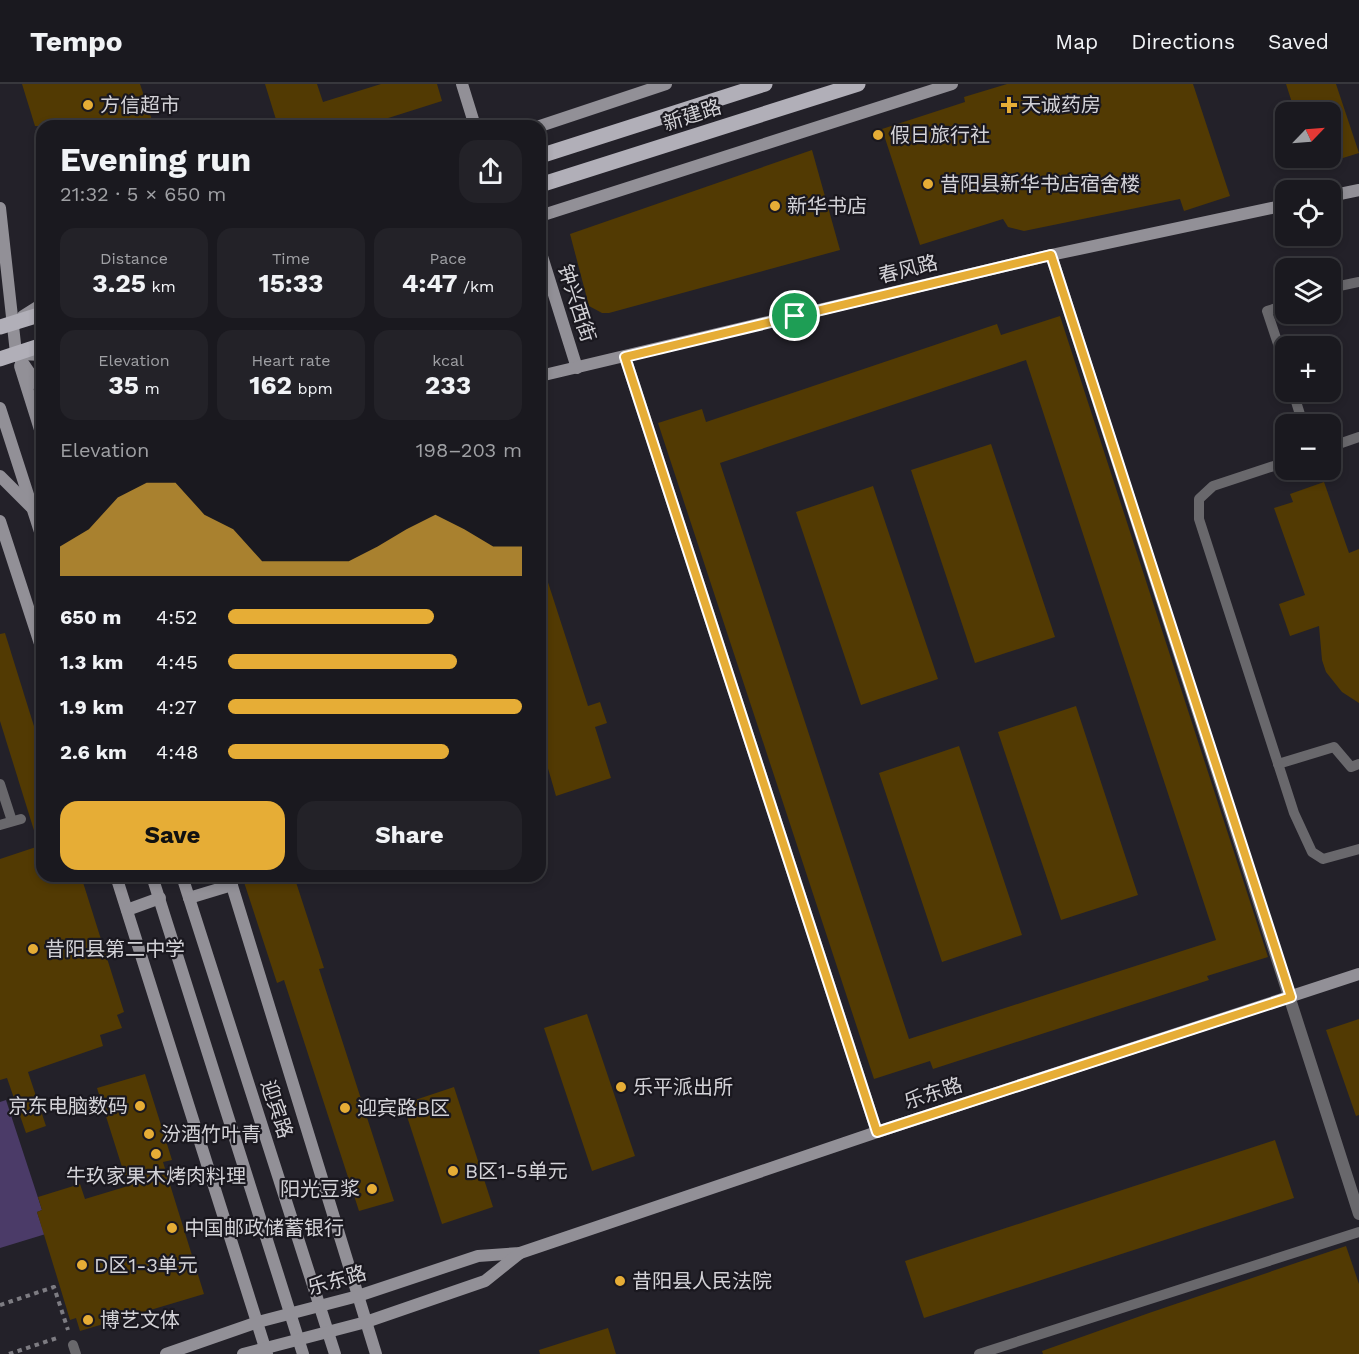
<!DOCTYPE html>
<meta charset="utf-8">
<style>
body{margin:0;font-family:"Work Sans","Noto Sans SC",sans-serif;background:#232228;color:#f1f3f6;height:100vh;display:flex;flex-direction:column;font-size:22px;white-space:nowrap}
*{box-sizing:border-box;margin:0}
p{font-size:20px;color:#9fa0a4}
.icon{flex:none;width:33px;height:33px;fill:none;stroke:currentColor;stroke-width:2;stroke-linecap:round;stroke-linejoin:round}
.map{position:relative;flex:1;overflow:hidden}
.panel{position:absolute;left:36px;top:36px;width:510px;height:762px;display:flex;flex-direction:column;background:#1a191f;border-radius:18px;box-shadow:0 3px 9px #0003,0 0 0 2px #38383d}
.panel>*{flex:none}
.needle{width:39px;rotate:65deg}
.buttons{position:absolute;left:1275px;top:18px;display:grid;gap:12px}
.buttons a{display:grid;place-items:center;width:66px;height:66px;border-radius:12px;background:#1a191f;box-shadow:0 3px 9px #0003,0 0 0 2px #38383d;font-size:30px}
.pin{position:absolute;display:grid;place-items:center;width:51px;height:51px;color:#fff;margin:-26px;border:3px solid #fff;border-radius:50%;box-shadow:0 2px 6px #0007}
.round{display:grid;place-items:center;flex:none;width:63px;height:63px;border-radius:18px;background:#232228}
.summary{display:flex;align-items:center;justify-content:space-between;height:102px;padding:0 24px}
h1{font-size:33px;font-weight:700;line-height:45px}
.metrics{display:grid;grid-template-columns:repeat(3,1fr);gap:9px;height:102px;padding:6px 24px}
.metrics div{display:grid;align-content:center;border-radius:15px;background:#232228;text-align:center}
.metrics b{font-size:26px;font-weight:700}
.metrics small{font-size:16px;font-weight:400}
.metrics p{font-size:16px}
.chart{height:168px;padding:12px 24px}
.chart p{display:flex;justify-content:space-between}
.chart svg{width:100%;height:108px;margin-top:6px;fill:#e6ad36;opacity:.7}
.action{display:flex;gap:12px;margin-top:auto;padding:12px 24px}
.action a{flex:1;height:69px;border-radius:18px;background:#e6ad36;color:#111;font-size:24px;font-weight:700;line-height:69px;text-align:center}
.action a+a{background:#232228;color:#f1f3f6}
ul{padding:0 24px;list-style:none;font-size:20px}
li{display:grid;grid-template-columns:96px 72px 1fr;align-items:center;height:45px}
li i{height:15px;border-radius:8px;background:#e6ad36}
header{display:flex;align-items:center;gap:36px;box-sizing:border-box;height:84px;padding:0 30px;background:#1a191f;border-bottom:2px solid #38383d}
header strong{font-size:28px}
nav{display:flex;gap:33px;margin-inline-start:auto;font-size:21px}
.map>svg:first-child{display:block}
.green{fill:#4b3b68}
.building{fill:#523a03;fill-rule:evenodd}
.lines{fill:none;stroke-linecap:round;stroke-linejoin:round}
.path{stroke:#7d7c82;stroke-width:4;stroke-dasharray:4.5 4.5;stroke-linecap:butt}
.lane{stroke:#69686c;stroke-width:10}
.street{stroke:#69686c;stroke-width:12}
.secondary{stroke:#929097;stroke-width:12}
.primary{stroke:#b1afb8;stroke-width:15}
.route-casing{stroke:#fff;stroke-width:12}
.route{stroke:#e6ad36;stroke-width:8}
.poi-dot{fill:#e6ad36;stroke:#1a181f;stroke-width:2}
.labels{text-anchor:middle;stroke-width:4.5;stroke-linejoin:round;paint-order:stroke}
.poi-label{font-size:20px;fill:#d3d2d7;stroke:#1a181f;text-anchor:start}
.street-label{font-size:20px;fill:#d3d2d7;stroke:#1a181f}
</style>
<header>
<strong>Tempo</strong>
<nav><a>Map</a><a>Directions</a><a>Saved</a></nav>
</header>
<div class="map">
<svg width="1359" height="1270" viewBox="0 0 1359 1270">
<rect width="100%" height="100%" fill="#232129"/>
<!-- green -->
<path class="green" d="M6,1016l36,110 -5,2 5,15 7,6 -49,15v-146z"/>
<!-- building -->
<g class="building">
<path d="M22,0h118l14,42h-119z"/>
<path d="M265,0h52l6,18 58,-18h56l5,17 -79,25h-85z"/>
<path d="M1007,0h186l37,112 -46,15 -4,-12 -156,32 -16,-4 -5,-8 -83,26 -38,-116 83,-27 -1,-5z"/>
<path d="M1286,0h50l23,69 -29,9v-50h-35z"/>
<path d="M812,66l28,100 -231,63h-7l-13,-7 -19,-72z"/>
<path d="M1060,232l208,641 -61,19 2,4 -276,89 -3,-8 -56,18 -216,-656 44,-14 4,13 291,-98 4,11zM1026,276l190,580 -307,99 -189,-576z"/>
<path d="M991,360l64,193 -80,26 -64,-193z"/>
<path d="M1324,398l25,71 10,-4v154l-17,-11 -16,-20 -4,-12 -3,-34 -29,10 -11,-32 26,-9 -31,-87 19,-6 -3,-8z"/>
<path d="M873,402l65,193 -77,26 -65,-193z"/>
<path d="M544,486l44,136 12,-4 7,21 -12,4 16,51 -55,18 -11,-38 -5,2v-189z"/>
<path d="M5,549l37,119v87l-5,1 -37,-119v-87z"/>
<path d="M1076,622l62,189 -77,25 -63,-188z"/>
<path d="M959,662l63,189 -80,27 -63,-189z"/>
<path d="M42,761v31h39l43,136 -7,3 5,13 -22,7 3,11 -75,26 18,54 -20,7 -19,-55 -7,2v-221z"/>
<path d="M242,792h52l30,92 -5,1 75,232 -35,10 -75,-231 -7,3z"/>
<path d="M587,930l48,142 -43,15 -48,-143z"/>
<path d="M1359,935v96l-3,1 -30,-86z"/>
<path d="M145,990l27,86 -9,2 41,132 -124,37 -4,-13 -6,2 -13,-43 -20,-65 5,-2 -4,-13 42,-13 5,15 43,-13 -31,-98z"/>
<path d="M454,1003l39,120 -51,17 -39,-120z"/>
<path d="M1275,1056l19,58 -370,120 -19,-57z"/>
<path d="M1346,1162l13,38v70h-316l-1,-3 107,-38z"/>
<path d="M608,1244l8,26h-76l-1,-4z"/>
</g>
<g class="lines">
<!-- path -->
<g class="path">
<path d="M0,1221l54,-18 14,43"/>
<path d="M9,1270l48,-16"/>
</g>
<!-- lane -->
<g class="lane">
<path d="M1330,204l29,-6"/>
<path d="M1286,221l-19,6 19,57"/>
<path d="M1293,308l10,32"/>
<path d="M1330,363l29,-10"/>
<path d="M1286,378l-73,24 -14,13v20l95,294 18,39 11,7 36,-10"/>
<path d="M1278,680l56,-17 17,20 8,-3"/>
<path d="M0,700l12,37"/>
<path d="M0,741l21,-6"/>
<path d="M73,1261l3,9"/>
<path d="M979,1270l380,-122"/>
</g>
<!-- street -->
<g class="street">
<path d="M1051,171l308,959"/>
<path d="M625,273l252,775"/>
</g>
<!-- secondary -->
<g class="secondary">
<path d="M462,0l13,42"/>
<path d="M540,42l126,-42"/>
<path d="M1330,112l29,-6"/>
<path d="M0,124l16,145 26,38"/>
<path d="M540,132l412,-132"/>
<path d="M540,166l37,118"/>
<path d="M23,232l19,-12"/>
<path d="M20,270l22,1"/>
<path d="M20,282l22,70"/>
<path d="M540,292l511,-121 235,-50"/>
<path d="M0,324l42,130"/>
<path d="M0,392l31,31"/>
<path d="M0,437l42,129"/>
<path d="M116,792l151,478"/>
<path d="M152,792l151,478"/>
<path d="M182,792l153,478"/>
<path d="M229,792l147,478"/>
<path d="M189,814l43,-13"/>
<path d="M127,826l33,-12"/>
<path d="M166,1270l92,-32 100,-26 120,-40 42,-3 357,-121 482,-158"/>
<path d="M243,1270l123,-32 119,-41 35,-28"/>
</g>
<!-- primary -->
<g class="primary">
<path d="M540,72l225,-72"/>
<path d="M540,101l318,-101"/>
<path d="M0,243l42,-13"/>
<path d="M0,275l42,-14"/>
</g>
</g>
<g class="lines">
<defs>
<path id="route" d="M1051,171l240,742 -414,135 -252,-775z"/>
</defs>
<!-- route casing -->
<use href="#route" class="route-casing"/>
<!-- route -->
<use href="#route" class="route"/>
</g>
<!-- markers -->
<g class="poi-dot">
<circle cx="88" cy="21" r="6"/>
<path d="M1006 12h6v6h6v6h-6v6h-6v-6h-6v-6h6z"/>
<circle cx="878" cy="51" r="6"/>
<circle cx="928" cy="100" r="6"/>
<circle cx="775" cy="122" r="6"/>
<circle cx="33" cy="865" r="6"/>
<circle cx="621" cy="1003" r="6"/>
<circle cx="140" cy="1022" r="6"/>
<circle cx="345" cy="1024" r="6"/>
<circle cx="149" cy="1050" r="6"/>
<circle cx="156" cy="1070" r="6"/>
<circle cx="453" cy="1087" r="6"/>
<circle cx="372" cy="1105" r="6"/>
<circle cx="172" cy="1144" r="6"/>
<circle cx="82" cy="1181" r="6"/>
<circle cx="620" cy="1197" r="6"/>
<circle cx="88" cy="1236" r="6"/>
</g>
<g class="labels">
<!-- poi labels -->
<g class="poi-label">
<text x="100" y="28">方信超市</text>
<text x="1021" y="28">天诚药房</text>
<text x="890" y="58">假日旅行社</text>
<text x="940" y="107">昔阳县新华书店宿舍楼</text>
<text x="787" y="129">新华书店</text>
<text x="45" y="872">昔阳县第二中学</text>
<text x="633" y="1010">乐平派出所</text>
<text x="128" y="1029" text-anchor="end">京东电脑数码</text>
<text x="357" y="1031">迎宾路B区</text>
<text x="161" y="1057">汾酒竹叶青</text>
<text x="465" y="1094">B区1-5单元</text>
<text x="156" y="1099" text-anchor="middle">牛玖家果木烤肉料理</text>
<text x="360" y="1112" text-anchor="end">阳光豆浆</text>
<text x="184" y="1151">中国邮政储蓄银行</text>
<text x="94" y="1188">D区1-3单元</text>
<text x="632" y="1204">昔阳县人民法院</text>
<text x="100" y="1243">博艺文体</text>
</g>
<!-- street labels -->
<g class="street-label">
<text transform="translate(692 31) rotate(-18)" y="7">新建路</text>
<text transform="translate(908 185) rotate(-14)" y="7">春风路</text>
<text transform="translate(577 219) rotate(72)" y="7">钟兴西街</text>
<text transform="translate(933 1009) rotate(-18)" y="7">乐东路</text>
<text transform="translate(277 1025) rotate(72)" y="7">迎宾路</text>
<text transform="translate(337 1196) rotate(-16)" y="7">乐东路</text>
</g>
</g>
</svg>
<div class="buttons">
<a><svg class="needle" viewBox="-14 -14 28 28"><path d="M0-13l5 13h-10z" fill="#e53935"/><path d="M0 13l5-13h-10z" fill="#9fa0a4"/></svg></a>
<a><svg class="icon" aria-label="locate" viewBox="0 0 24 24"><circle cx="12" cy="12" r="6"/><path d="M12 2v4M12 18v4M2 12h4M18 12h4"/></svg></a>
<a><svg class="icon" aria-label="layers" viewBox="0 0 24 24"><path d="M12 4l9 5-9 5-9-5zM3 14l9 5 9-5"/></svg></a>
<a>+</a>
<a>−</a>
</div>
<div class="pin" style="left:795px;top:232px;background:#1e9e55"><svg class="icon" aria-label="arrive" viewBox="0 0 24 24"><path d="M6 21V4h12l-3 4 3 4H6"/></svg></div>
<section class="panel">
<div class="summary"><div><h1>Evening run</h1><p>21:32 · 5 × 650 m</p></div><a class="round"><svg class="icon" aria-label="share" viewBox="0 0 24 24"><path d="M12 15V3M7 8l5-5 5 5M5 13v7h14v-7"/></svg></a></div>
<div class="metrics">
<div><p>Distance</p><b>3.25<small> km</small></b></div>
<div><p>Time</p><b>15:33</b></div>
<div><p>Pace</p><b>4:47<small> /km</small></b></div>
</div>
<div class="metrics">
<div><p>Elevation</p><b>35<small> m</small></b></div>
<div><p>Heart rate</p><b>162<small> bpm</small></b></div>
<div><p>kcal</p><b>233</b></div>
</div>
<div class="chart"><p><span>Elevation</span>198–203 m</p>
<svg viewBox="0 0 160 44" preserveAspectRatio="none"><path d="M0 44V32L10 25L20 12L30 6L40 6L50 19L60 25L70 38L80 38L90 38L100 38L110 32L120 25L130 19L140 25L150 32L160 32V44z"/></svg>
</div>
<ul>
<li><b>650 m</b>4:52<i style="width:70%"></i></li>
<li><b>1.3 km</b>4:45<i style="width:78%"></i></li>
<li><b>1.9 km</b>4:27<i style="width:100%"></i></li>
<li><b>2.6 km</b>4:48<i style="width:75%"></i></li>
</ul>
<div class="action"><a>Save</a><a>Share</a></div>
</section>
</div>
